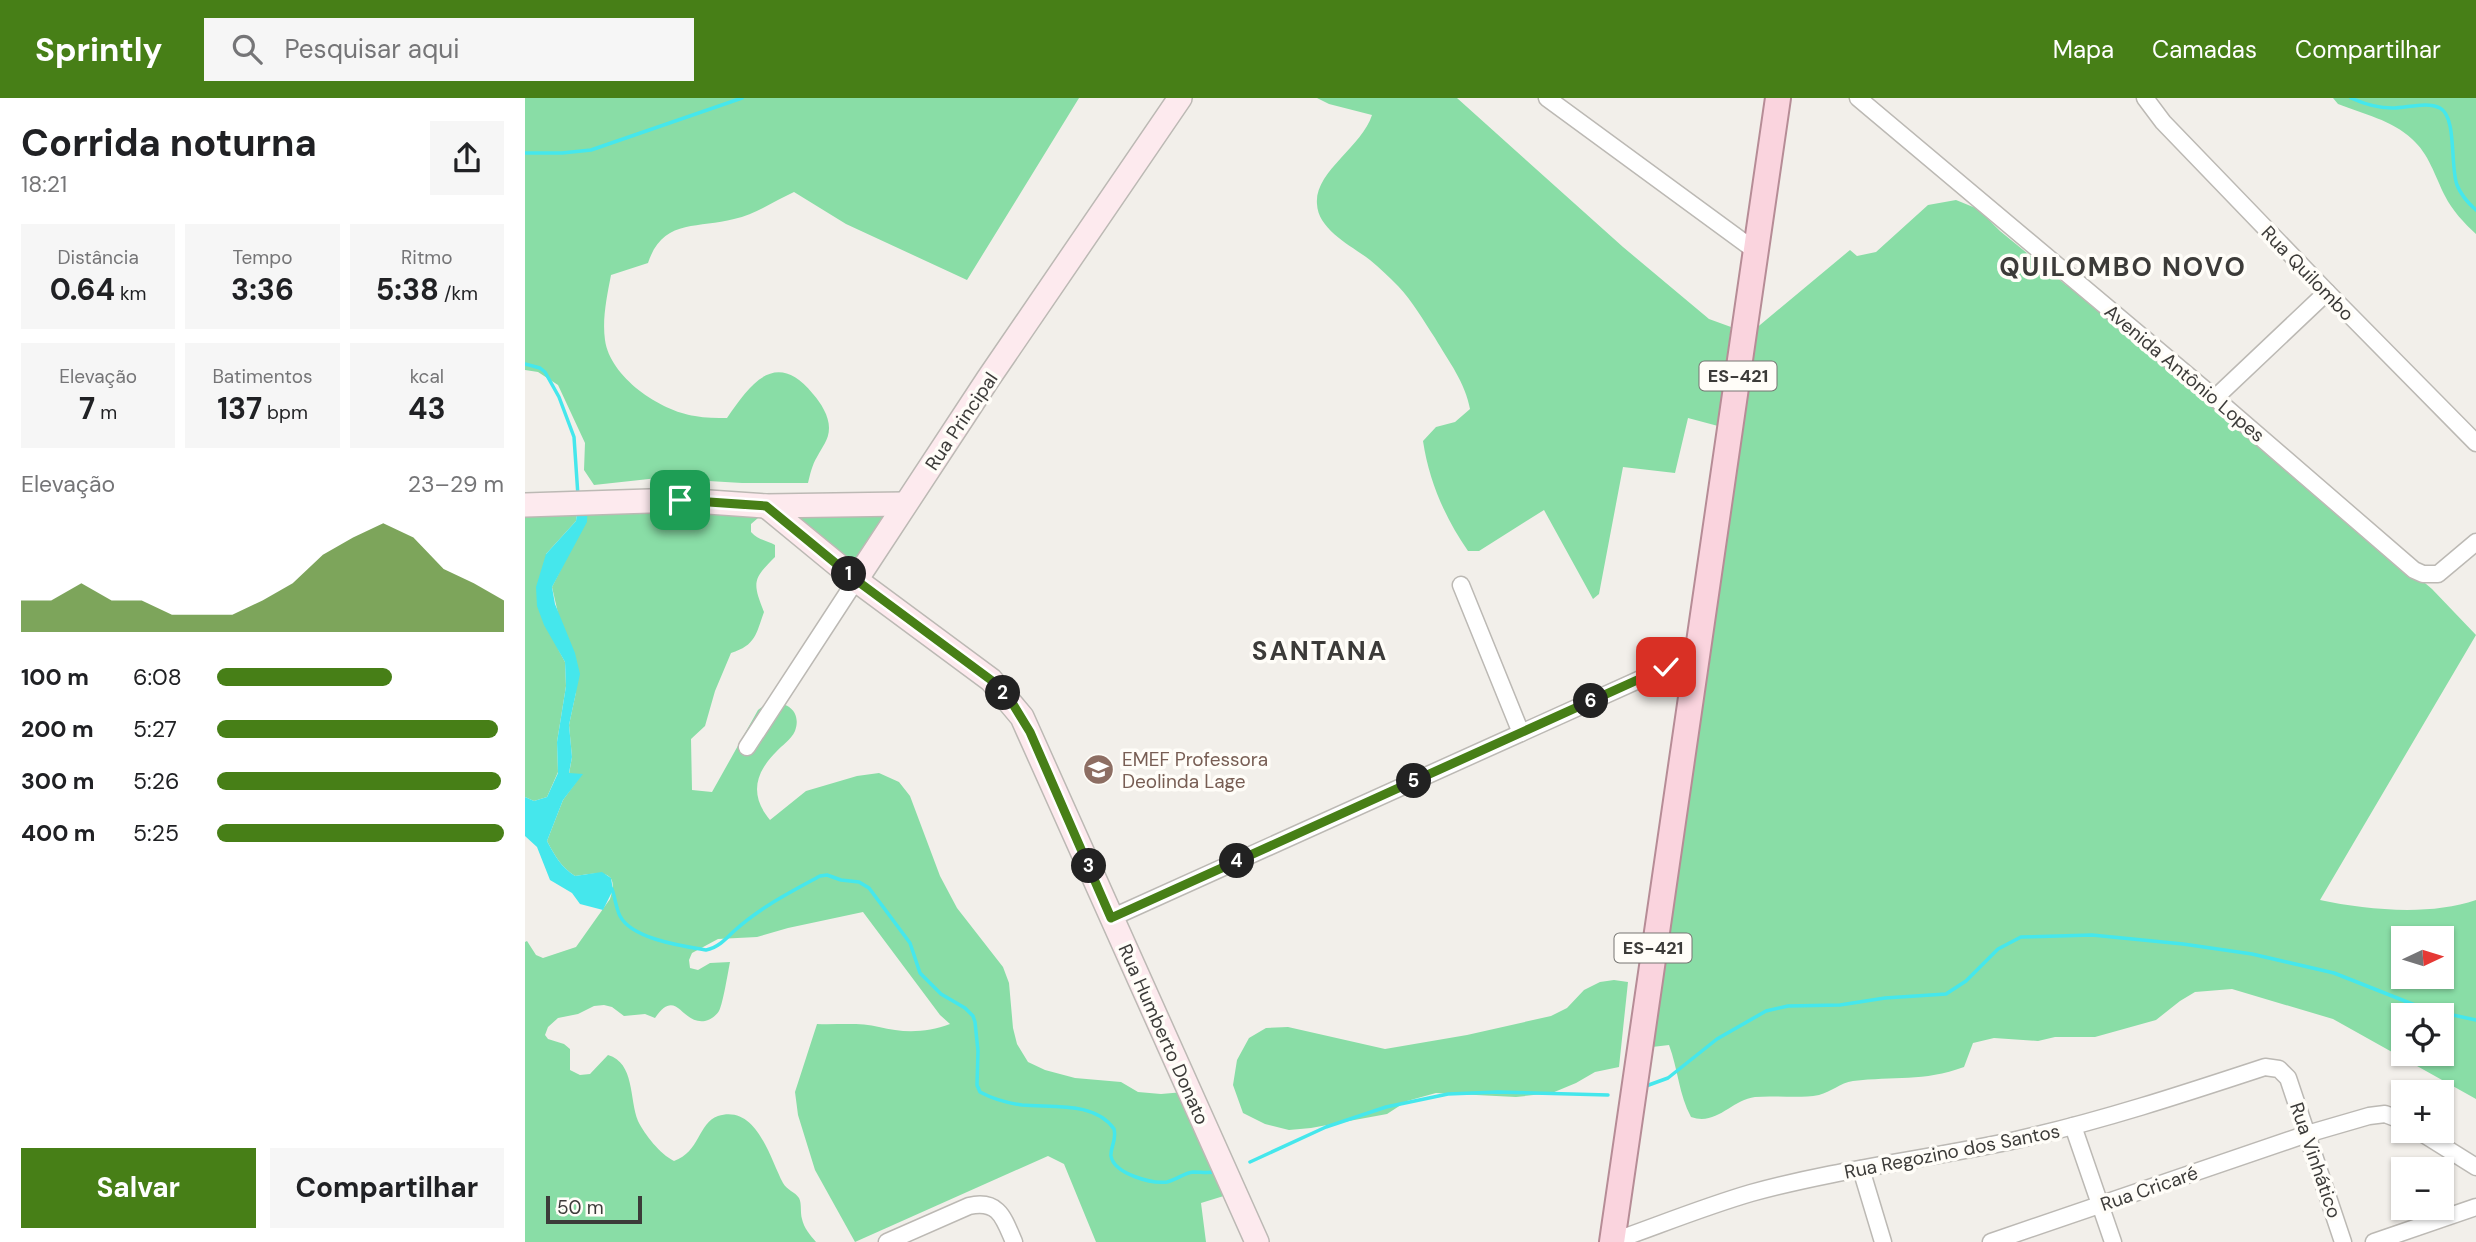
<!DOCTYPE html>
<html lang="pt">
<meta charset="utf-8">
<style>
body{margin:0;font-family:"DM Sans",sans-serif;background:#f6f6f6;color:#202124;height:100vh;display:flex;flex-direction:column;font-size:26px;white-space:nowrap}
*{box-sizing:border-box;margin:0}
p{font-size:23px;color:#757577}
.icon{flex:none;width:38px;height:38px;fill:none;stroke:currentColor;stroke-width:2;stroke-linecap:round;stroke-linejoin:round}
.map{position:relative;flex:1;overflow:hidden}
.side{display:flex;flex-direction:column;background:#fff;width:525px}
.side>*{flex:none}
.needle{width:46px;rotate:86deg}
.fabs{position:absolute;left:1866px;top:828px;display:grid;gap:14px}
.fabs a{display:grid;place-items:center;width:63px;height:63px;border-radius:0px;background:#fff;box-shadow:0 2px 5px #0004;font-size:35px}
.scale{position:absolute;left:21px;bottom:18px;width:96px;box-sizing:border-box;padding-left:7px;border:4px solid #3c3b39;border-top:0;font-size:19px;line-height:24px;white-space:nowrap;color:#3c3b39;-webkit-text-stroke:5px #fffdf8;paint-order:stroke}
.pin{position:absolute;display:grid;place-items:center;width:60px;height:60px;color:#fff;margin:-30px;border-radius:14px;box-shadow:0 4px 10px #0006}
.km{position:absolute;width:35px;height:35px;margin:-18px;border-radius:50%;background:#222;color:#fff;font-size:19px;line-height:35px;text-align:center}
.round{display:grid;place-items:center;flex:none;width:74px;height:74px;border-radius:0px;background:#f6f6f6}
.summary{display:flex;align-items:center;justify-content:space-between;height:119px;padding:0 21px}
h1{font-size:38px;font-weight:700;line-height:52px}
.figures{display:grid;grid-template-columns:repeat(3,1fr);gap:10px;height:119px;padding:7px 21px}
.figures div{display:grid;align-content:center;border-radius:0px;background:#f6f6f6;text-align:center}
.figures b{font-size:30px;font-weight:700}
.figures small{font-size:19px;font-weight:400}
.figures p{font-size:19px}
.chart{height:196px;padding:14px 21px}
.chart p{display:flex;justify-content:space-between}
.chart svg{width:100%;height:126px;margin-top:7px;fill:#477f17;opacity:.7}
.cta{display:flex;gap:14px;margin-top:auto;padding:14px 21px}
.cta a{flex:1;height:80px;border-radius:0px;background:#477f17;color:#fff;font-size:28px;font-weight:700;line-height:80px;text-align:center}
.cta a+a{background:#f6f6f6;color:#202124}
ul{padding:0 21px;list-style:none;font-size:23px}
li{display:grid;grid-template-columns:112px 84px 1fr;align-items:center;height:52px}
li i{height:18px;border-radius:9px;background:#477f17}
header{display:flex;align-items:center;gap:42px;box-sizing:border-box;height:98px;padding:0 35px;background:#477f17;color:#fff}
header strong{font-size:33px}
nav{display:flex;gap:38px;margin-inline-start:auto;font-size:24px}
.search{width:490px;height:63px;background:#f6f6f6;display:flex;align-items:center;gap:18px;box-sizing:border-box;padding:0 24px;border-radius:0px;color:#757577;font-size:26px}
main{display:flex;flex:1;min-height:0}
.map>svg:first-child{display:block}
.green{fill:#89dda6;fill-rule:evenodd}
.water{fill:#45e7ec}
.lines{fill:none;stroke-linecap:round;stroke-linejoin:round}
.stream{stroke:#45e7ec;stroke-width:3.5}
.street-casing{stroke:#bcb9b4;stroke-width:19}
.secondary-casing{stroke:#bcb9b4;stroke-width:26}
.primary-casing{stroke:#b68c96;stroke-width:28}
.street{stroke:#fff;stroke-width:16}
.secondary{stroke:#fdeaee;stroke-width:23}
.primary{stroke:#fad4de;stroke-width:24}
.route-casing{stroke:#fff;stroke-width:14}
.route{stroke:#477f17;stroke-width:9}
.labels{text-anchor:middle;stroke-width:7;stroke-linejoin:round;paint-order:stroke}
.shield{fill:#fffdf8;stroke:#767572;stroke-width:2}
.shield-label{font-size:18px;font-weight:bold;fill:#3c3b39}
.street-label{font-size:19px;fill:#3c3b39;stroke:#fffdf8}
.education-label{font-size:19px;fill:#785e54;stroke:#fffdf8;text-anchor:start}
.district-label{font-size:26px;font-weight:bold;letter-spacing:2px;fill:#3c3b39;stroke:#fffdf8}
</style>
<header>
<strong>Sprintly</strong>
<div class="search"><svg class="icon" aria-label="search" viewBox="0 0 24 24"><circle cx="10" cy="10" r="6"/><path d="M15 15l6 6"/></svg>Pesquisar aqui</div>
<nav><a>Mapa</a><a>Camadas</a><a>Compartilhar</a></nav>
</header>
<main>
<section class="side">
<div class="summary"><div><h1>Corrida noturna</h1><p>18:21</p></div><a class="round"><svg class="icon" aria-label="share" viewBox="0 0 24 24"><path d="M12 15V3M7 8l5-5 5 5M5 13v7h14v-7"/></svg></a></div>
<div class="figures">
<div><p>Distância</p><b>0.64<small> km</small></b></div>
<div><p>Tempo</p><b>3:36</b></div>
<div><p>Ritmo</p><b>5:38<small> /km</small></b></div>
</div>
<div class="figures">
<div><p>Elevação</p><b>7<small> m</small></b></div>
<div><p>Batimentos</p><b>137<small> bpm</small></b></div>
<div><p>kcal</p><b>43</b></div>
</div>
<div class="chart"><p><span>Elevação</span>23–29 m</p>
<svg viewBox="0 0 160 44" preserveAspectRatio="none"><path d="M0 44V33L10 33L20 27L30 33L40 33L50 38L60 38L70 38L80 33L90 27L100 17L110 11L120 6L130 11L140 22L150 27L160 33V44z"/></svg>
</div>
<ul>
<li><b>100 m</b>6:08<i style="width:61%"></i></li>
<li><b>200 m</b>5:27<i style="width:98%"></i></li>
<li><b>300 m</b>5:26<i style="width:99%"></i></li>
<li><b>400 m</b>5:25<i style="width:100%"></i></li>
</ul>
<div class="cta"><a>Salvar</a><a>Compartilhar</a></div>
</section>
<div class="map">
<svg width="1951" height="1144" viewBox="0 0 1951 1144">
<rect width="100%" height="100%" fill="#f2efea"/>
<!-- green -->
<g class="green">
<path d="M0,0h554l-112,182 -121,-56 -52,-32c-20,9 -38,22 -60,27 -37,10 -71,-1 -86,44l-37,12c-4,21 -9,44 -6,65 5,37 55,71 90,76 10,2 22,2 32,2 23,-34 49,-70 86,-24 8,9 16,22 16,34 0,12 -7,19 -12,29 -5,8 -7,18 -9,26h-66l-84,-5 -64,7 -10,-15 1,-27 -27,-58 -20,-13 -13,-2z"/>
<path d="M792,0h140l166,149 86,72 22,8 -13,99 -30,-8 -13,55 -52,-6 -24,127 -6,5 -49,-89 -65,41h-11c-23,-33 -39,-70 -45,-110l13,-14 19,-5 15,-13c-5,-27 -21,-47 -35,-71 -12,-18 -22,-36 -37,-52 -9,-9 -18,-18 -28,-26 -18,-14 -52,-30 -53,-56 -3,-32 45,-57 55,-89l-43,-11z"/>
<path d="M1808,0h143v136c-12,-11 -24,-24 -31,-38 -10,-20 -16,-42 -33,-57 -20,-19 -49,-25 -74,-35z"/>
<path d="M1431,102l22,9 22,22 66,54 10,3 356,301 44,46 -156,265c47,10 110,16 156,0v199l-143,-80 -101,-30 -37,3 -15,9 -24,19 -61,17h-40l-17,4 -44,-3 -21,5 -9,24c-41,15 -70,9 -111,14 -13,2 -22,11 -34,14 -21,4 -43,0 -64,2 -24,3 -38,29 -64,20 -12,-22 -13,-48 -22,-72l-17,2 39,-295 17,-78 46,-344 96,-80 7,6 19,-4 52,-47zM1878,840h38v38h-38zM1878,917h38v39h-38z"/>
<path d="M63,398l171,14 -1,8 -7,6v8c7,8 15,8 24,13v12c-22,22 -23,25 -11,55 -8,22 -8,33 -33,41l-16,38 -10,35 -14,13 1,51 20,2 46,-82c18,-15 46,-4 37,21 -4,9 -13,14 -19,21 -22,22 -26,44 -6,68l36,-29 51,-15 22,-3 20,9 11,14 30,80 17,32 46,59 6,16 4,45 4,16 11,18 17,8 30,8 46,4 17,10 23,2 23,-2 43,103 -26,8 5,39h-110l-32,-78 -16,-8 -193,86 -40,-72 -17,-55 -3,-23 22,-68c19,1 43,-2 62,3 24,6 47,6 71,-3l-10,-9 -77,-103 -75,16 -31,9 -39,2 -26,14 -3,7 1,8 8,2 12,-7 20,-1c-2,10 -7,42 -11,49 -3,5 -9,9 -14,10 -24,4 -28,-35 -50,-3l-10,-4 -21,2 -12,-9 -8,-2 -10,1 -16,8 -20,4 -10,9 -3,8 3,4 16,5 6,5v21l10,5 10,-1 18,-19c27,8 21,44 30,66 7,14 22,33 36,40 26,-9 24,-38 44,-45 39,-12 52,43 65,67 4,7 12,9 16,15 3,6 1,14 3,21 2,9 8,16 14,23h-291v-300l2,-1 9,14 7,3 33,-11 34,-48c11,-32 -13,-26 -35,-23 -14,-9 -20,-20 -28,-35l16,-41 19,-26h-13l3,-17 -3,-32 7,-33 -24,-105 11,-22z"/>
<path d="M54,399l-3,24 -30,33 12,95 7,13 1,24 -9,56 1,30 -11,25 -13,4 -9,-4v-292z"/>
<path d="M364,416l-38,55 -62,-53z"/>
<path d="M1089,882l14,2 -9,85 -24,5 -19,11 -24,10 -36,4 -80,-4 -29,8 -20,13 -76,14 -22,2 -24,-6 -22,-11 -10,-28 4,-25 12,-22 17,-10 22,-1 97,22 82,-14 84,-19 16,-8 17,-18 16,-8z"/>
</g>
<!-- water -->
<path class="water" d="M63,398l-1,26 -35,65 3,17 20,49 5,21 -11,51 3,32 -3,16 14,1 -20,26 -16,41c8,15 14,26 28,35l27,-4 9,6 2,12 -10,20 -23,-6 -8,-11 -22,-13 -13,-33 -12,-11v-39l9,4 13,-4 11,-24 -1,-31 9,-56 -1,-24 -21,-37 -7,-19 -1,-19 10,-33 30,-33 3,-24z"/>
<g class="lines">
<!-- stream -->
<g class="stream">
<path d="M1826,0c13,6 27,10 41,10 15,0 35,-7 48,0 17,9 10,58 17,77 4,10 11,18 19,25"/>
<path d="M0,55h37l29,-3 151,-52"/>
<path d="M0,266l15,4 5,4 14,25 15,40 4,59"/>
<path d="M87,791c3,8 4,19 8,27 12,23 62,30 86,34 11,-2 19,-10 27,-18 26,-24 56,-39 87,-56l7,-1 14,5 18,2 10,6 41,55 10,30 21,21 24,14 8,8 2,6 3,29 -1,34 3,7c13,7 27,11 42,13 29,3 73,-4 92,24 3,12 -4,18 -3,27 3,18 41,28 56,26 9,-2 17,-9 26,-10 8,0 14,1 22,0"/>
<path d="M1121,988l22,-8 49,-39 49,-28 22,-5 52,-1 45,-7 61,-4 20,-13 32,-32 23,-12 71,-2 91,9 69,10 82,19 91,36 51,11"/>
<path d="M725,1064l76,-35 60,-20 62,-13 50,-2 110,3"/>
</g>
<defs>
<g id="street">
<path d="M1022,0l210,154"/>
<path d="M1333,0l357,300 199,172 9,4h15l38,-32"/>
<path d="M1620,0l18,24 164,170 149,151"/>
<path d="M1690,300l112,-106"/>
<path d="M936,487l60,148"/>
<path d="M222,649l109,-167"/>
<path d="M586,820l585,-264"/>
<path d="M1548,1028l40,116"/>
<path d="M1892,1032l59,37"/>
<path d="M1336,1071l22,73"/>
<path d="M362,1144l82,-36c30,-7 35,13 45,36"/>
<path d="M1086,1144c46,-16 92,-35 140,-49 87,-24 177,-34 265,-53 85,-19 167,-46 249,-73l14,2 9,9 55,164"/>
<path d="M1466,1144l316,-108 62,-18 16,-2 18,7"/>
<path d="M1849,1144l102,-35"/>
</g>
<g id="secondary">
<path d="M0,407l155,-5 86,6 138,-2"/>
<path d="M241,408l90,74 135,100 31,37 235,525"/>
<path d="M331,482l132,-201 192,-281"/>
</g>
<path id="primary" d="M1087,1144l166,-1144"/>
</defs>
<!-- street casing -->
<use href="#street" class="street-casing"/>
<!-- secondary casing -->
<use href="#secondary" class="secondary-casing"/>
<!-- primary casing -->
<use href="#primary" class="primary-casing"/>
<!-- street -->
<use href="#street" class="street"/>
<!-- secondary -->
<use href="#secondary" class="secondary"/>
<!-- primary -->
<use href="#primary" class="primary"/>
</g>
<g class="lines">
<defs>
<path id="route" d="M155,402l86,6 90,74 135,100 20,21 19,31 81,186 555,-251"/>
</defs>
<!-- route casing -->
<use href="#route" class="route-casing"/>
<!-- route -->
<use href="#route" class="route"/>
</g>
<!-- icons -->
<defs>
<symbol id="school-disc" viewBox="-11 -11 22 22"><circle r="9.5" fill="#8d6e63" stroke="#fffdf8"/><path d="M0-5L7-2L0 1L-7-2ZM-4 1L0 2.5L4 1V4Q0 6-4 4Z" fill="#fff"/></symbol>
</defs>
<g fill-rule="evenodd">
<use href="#school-disc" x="556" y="654" width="35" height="35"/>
</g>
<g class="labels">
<!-- shield labels -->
<g class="shield">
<rect x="1174.5" y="263.5" width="77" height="29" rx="5"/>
<rect x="1089.5" y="835.5" width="77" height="29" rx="5"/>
</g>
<g class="shield-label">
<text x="1213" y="284">ES-421</text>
<text x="1128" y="856">ES-421</text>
</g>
<!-- street labels -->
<g class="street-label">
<text transform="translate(1783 175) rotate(46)" y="7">Rua Quilombo</text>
<text transform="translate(1660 275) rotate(40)" y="7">Avenida Antônio Lopes</text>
<text transform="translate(436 323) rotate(-56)" y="7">Rua Principal</text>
<text transform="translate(639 936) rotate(66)" y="7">Rua Humberto Donato</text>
<text transform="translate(1427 1053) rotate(-11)" y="7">Rua Regozino dos Santos</text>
<text transform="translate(1791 1062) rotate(71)" y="7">Rua Vinhático</text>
<text transform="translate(1624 1090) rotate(-19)" y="7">Rua Cricaré</text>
</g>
<!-- education labels -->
<g class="education-label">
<text x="597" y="668">EMEF Professora<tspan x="597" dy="22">Deolinda Lage</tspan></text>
</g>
<!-- district labels -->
<g class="district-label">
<text x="1598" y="178">QUILOMBO NOVO</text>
<text x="795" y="562">SANTANA</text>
</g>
</g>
</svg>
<div class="fabs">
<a><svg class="needle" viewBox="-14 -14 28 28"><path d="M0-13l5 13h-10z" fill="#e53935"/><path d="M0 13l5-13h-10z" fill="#757577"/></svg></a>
<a><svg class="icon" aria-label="locate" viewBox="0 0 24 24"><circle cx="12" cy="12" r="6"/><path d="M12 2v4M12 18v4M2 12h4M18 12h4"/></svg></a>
<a>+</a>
<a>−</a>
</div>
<div class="scale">50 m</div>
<div class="pin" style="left:155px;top:402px;background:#1e9e55"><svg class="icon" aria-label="arrive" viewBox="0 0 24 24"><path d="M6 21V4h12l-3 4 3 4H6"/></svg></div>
<div class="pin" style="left:1141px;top:569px;background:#d93025"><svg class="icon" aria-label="check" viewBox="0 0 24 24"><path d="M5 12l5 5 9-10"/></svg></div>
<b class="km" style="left:324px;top:476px">1</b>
<b class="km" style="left:478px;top:595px">2</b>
<b class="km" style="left:564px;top:768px">3</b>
<b class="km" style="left:712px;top:763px">4</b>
<b class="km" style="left:889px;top:683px">5</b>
<b class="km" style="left:1066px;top:603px">6</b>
</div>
</main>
